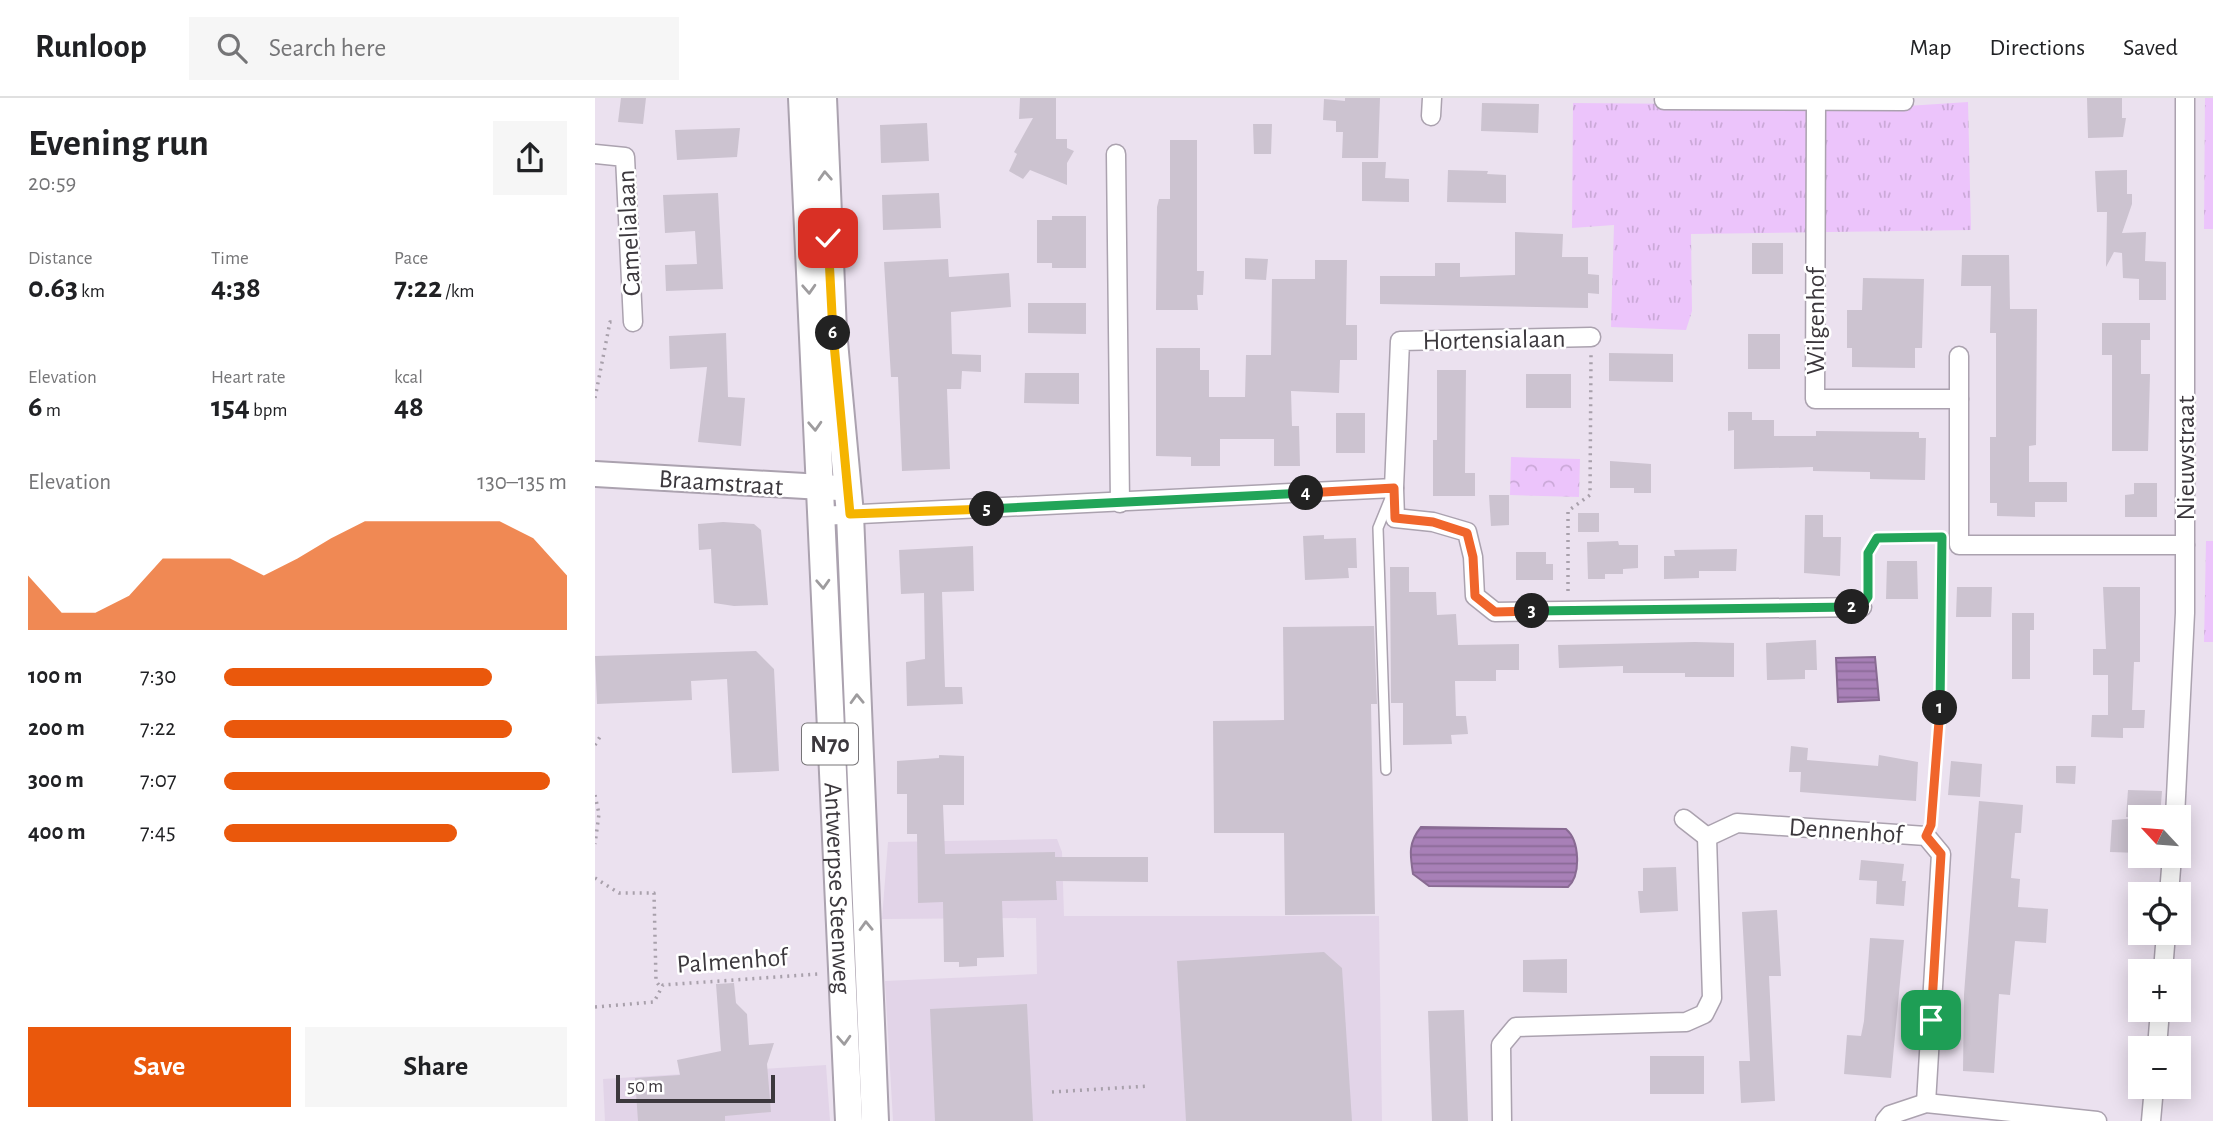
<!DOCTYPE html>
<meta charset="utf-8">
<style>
body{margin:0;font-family:"Alegreya Sans",sans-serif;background:#f6f6f6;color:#202124;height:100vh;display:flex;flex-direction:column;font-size:26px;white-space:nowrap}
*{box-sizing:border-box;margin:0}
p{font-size:23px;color:#757577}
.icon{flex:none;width:38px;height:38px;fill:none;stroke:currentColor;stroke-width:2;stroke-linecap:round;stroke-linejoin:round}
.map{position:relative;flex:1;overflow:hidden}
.side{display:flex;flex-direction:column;background:#fff;width:595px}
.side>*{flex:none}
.needle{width:46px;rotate:296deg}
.buttons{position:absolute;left:1533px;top:707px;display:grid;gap:14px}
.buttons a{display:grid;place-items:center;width:63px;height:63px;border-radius:0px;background:#fff;box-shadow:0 4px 18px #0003;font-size:35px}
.scale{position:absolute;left:21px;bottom:18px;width:159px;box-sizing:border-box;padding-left:7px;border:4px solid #3c383d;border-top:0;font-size:19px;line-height:24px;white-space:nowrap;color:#3c383d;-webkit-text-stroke:5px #fff;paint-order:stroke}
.pin{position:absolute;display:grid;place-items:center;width:60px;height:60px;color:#fff;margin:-30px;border-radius:14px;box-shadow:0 4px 10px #0006}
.km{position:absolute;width:35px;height:35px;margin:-18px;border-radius:50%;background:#222;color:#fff;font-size:19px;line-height:35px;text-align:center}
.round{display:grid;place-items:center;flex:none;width:74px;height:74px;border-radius:0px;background:#f6f6f6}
.headline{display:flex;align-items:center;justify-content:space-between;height:119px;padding:0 28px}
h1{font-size:38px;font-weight:600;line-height:52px}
.stats{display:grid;grid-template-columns:repeat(3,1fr);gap:10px;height:119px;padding:7px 28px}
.stats div{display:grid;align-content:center}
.stats b{font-size:30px;font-weight:600}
.stats small{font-size:19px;font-weight:400}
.stats p{font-size:19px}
.chart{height:196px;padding:14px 28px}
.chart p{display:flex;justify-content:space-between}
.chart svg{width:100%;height:126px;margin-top:7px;fill:#ea580c;opacity:.7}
.button{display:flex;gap:14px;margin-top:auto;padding:14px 28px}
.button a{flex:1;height:80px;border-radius:0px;background:#ea580c;color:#fff;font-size:28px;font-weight:600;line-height:80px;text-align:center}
.button a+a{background:#f6f6f6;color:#202124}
ul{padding:0 28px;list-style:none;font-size:23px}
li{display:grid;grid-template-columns:112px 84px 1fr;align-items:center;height:52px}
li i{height:18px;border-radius:9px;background:#ea580c}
header{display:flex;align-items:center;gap:42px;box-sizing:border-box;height:98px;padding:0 35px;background:#fff;border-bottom:2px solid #e0e0e0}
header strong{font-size:33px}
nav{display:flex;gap:38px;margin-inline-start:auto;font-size:24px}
.search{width:490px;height:63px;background:#f6f6f6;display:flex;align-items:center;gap:18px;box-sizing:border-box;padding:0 24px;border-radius:0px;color:#757577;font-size:26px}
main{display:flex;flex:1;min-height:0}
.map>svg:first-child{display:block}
.built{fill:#e2d4e8}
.grass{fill:url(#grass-tufts)}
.park{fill:url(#park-crowns)}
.water{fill:url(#water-rules);stroke:#886a92;stroke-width:2}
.building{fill:#ccc3d0}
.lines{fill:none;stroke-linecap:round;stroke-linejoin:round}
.lane-casing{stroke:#aba2af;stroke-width:12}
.street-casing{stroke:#aba2af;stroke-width:21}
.secondary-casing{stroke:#aba2af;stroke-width:28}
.primary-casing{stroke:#aba2af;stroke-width:30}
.path{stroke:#a8a0ab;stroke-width:3.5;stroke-dasharray:2 5;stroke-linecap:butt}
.lane{stroke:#fff;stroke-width:9}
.street{stroke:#fff;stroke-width:18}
.secondary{stroke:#fff;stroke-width:24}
.primary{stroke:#fff;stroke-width:26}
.oneway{stroke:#9e9c9e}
.split-1-casing{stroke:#fff;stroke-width:14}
.split-2-casing{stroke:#fff;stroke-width:14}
.split-3-casing{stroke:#fff;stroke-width:14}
.split-4-casing{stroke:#fff;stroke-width:14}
.split-5-casing{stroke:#fff;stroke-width:14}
.split-6-casing{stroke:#fff;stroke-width:14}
.split-7-casing{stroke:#fff;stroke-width:14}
.split-1{stroke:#f0652b;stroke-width:9}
.split-2{stroke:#22a559;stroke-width:9}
.split-3{stroke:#22a559;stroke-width:9}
.split-4{stroke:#f0652b;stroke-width:9}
.split-5{stroke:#22a559;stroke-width:9}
.split-6{stroke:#f5b400;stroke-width:9}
.split-7{stroke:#f5b400;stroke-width:9}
.labels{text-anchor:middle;stroke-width:5;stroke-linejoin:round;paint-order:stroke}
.shield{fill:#fff;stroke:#767477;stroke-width:2}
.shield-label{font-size:24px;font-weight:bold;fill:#3c383d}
.street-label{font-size:26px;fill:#3c383d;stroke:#fff}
</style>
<header>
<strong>Runloop</strong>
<div class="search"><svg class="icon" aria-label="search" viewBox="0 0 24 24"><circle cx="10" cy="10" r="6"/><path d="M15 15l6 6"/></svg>Search here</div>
<nav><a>Map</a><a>Directions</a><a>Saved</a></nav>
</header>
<main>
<section class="side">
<div class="headline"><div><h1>Evening run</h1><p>20:59</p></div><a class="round"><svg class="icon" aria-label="share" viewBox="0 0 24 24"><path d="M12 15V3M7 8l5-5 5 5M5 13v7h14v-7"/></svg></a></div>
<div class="stats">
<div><p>Distance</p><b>0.63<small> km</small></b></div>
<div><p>Time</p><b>4:38</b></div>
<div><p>Pace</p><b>7:22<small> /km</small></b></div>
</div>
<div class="stats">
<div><p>Elevation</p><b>6<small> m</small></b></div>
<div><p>Heart rate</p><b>154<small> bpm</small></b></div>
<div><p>kcal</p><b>48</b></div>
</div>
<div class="chart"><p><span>Elevation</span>130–135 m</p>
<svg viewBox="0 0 160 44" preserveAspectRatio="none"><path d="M0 44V25L10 38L20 38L30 32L40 19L50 19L60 19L70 25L80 19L90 12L100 6L110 6L120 6L130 6L140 6L150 12L160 25V44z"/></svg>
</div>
<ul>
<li><b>100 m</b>7:30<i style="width:78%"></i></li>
<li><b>200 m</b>7:22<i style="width:84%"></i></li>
<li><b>300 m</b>7:07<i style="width:95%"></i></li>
<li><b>400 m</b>7:45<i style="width:68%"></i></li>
</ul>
<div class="button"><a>Save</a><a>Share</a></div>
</section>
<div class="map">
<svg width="1618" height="1023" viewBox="0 0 1618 1023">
<defs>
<pattern id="grass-tufts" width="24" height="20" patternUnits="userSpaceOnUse" patternTransform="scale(1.75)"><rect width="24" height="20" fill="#ecc4fb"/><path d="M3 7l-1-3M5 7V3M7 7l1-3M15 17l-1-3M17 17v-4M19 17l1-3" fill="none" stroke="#cba9d8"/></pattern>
<pattern id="park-crowns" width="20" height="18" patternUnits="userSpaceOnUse" patternTransform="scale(1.75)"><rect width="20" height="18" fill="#ecc4fb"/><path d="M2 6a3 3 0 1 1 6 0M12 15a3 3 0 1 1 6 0" fill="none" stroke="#cba9d8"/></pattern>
<pattern id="water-rules" width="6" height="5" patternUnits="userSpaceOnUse" patternTransform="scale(1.75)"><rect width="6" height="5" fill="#a880b7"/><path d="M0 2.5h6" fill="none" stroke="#8a6a96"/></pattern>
</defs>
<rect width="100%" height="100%" fill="#ebe1ef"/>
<!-- built -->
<g class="built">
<path d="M462,741l5,13 2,64h315l3,205h-489l-8,-140 152,-7 -1,-56 -154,1 6,-77z"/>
<path d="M231,967l4,56h-225l-2,-42z"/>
</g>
<!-- grass -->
<g class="grass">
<path d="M1610,0h8v131h-9z"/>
<path d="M1373,4l3,128 -280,4 1,77 -6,19 -75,-3 3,-102 -42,3 1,-125 334,3z"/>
<path d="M1611,443h7v101h-9z"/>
</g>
<!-- park -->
<path class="park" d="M916,359l69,2 -1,38 -69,-2z"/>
<!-- water -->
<g class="water">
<path d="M1280,559l4,43 -41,2 -2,-44z"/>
<path d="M826,729l145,2c14,12 15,46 2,58l-139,-1 -16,-12c-3,-20 -5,-31 8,-47z"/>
</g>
<!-- building -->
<g class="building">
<path d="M26,0h25l-3,26 -25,-2z"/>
<path d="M425,0h36v41h11v9l7,3 -7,12v22l-37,-15 -7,9 -14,-8 8,-17 -3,-2 19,-34 -14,1z"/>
<path d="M750,0h35l-2,60h-36l1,-26h-7v-11l-13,-1 1,-21 21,2z"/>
<path d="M1492,0h35v20h4l-3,19 -35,1z"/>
<path d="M887,5l57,1 -1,29 -57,-2z"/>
<path d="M332,25l2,38 -48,2 -1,-38z"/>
<path d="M658,26h19l-1,30h-17z"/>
<path d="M145,30l-3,29 -60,3 -2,-30z"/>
<path d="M575,42h27v131h7l-1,24h-6l1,15h-42l1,-103 2,-8h11z"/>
<path d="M767,64h24l-1,16 24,1v23l-47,-1z"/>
<path d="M853,72l40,1 -1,3 19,1v28l-59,-1z"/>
<path d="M1532,72v24h5v10l-10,29 24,-1 -1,29 21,1v38h-27v-21l-16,-1 -1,-25 -8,-1 -8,15 1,-55h-10l-2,-41z"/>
<path d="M123,95l5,96 -57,2 -1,-26 32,-1 -2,-33 -30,2 -2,-38z"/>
<path d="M344,95l2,35 -58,2 -1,-35z"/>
<path d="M457,118h34v52h-34v-5h-15v-43h15z"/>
<path d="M920,134l48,2 -1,23h26v17l11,1v19l-11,-1v15l-208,-4v-28h55v-13h25v14l55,-2z"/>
<rect x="1157" y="145" width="31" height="31"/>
<path d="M1367,157h47l1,54h27l-1,136 -7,1v36h38v20h-32v15l-38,-1v-13h-7v-66h6v-104h-6l1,-47h-30z"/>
<path d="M650,160l23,1 -2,21 -21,-1z"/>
<path d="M353,161l1,18 60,-4 2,34 -60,5 1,42 29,1v17l-19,-1 -1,18h-14l3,80 -48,2 -4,-94h-7l-7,-115z"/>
<path d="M720,162h32l-1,65h11v35h-17l-1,33 -48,-2 1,35h7l1,40h-26v-27h-54v27h-29v-9l-35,-1v-108h44v22h9v27h36l1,-42h25l1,-76h43z"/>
<path d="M1268,180l61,1 -2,69h-7v20l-63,-1v-19h-5v-38h15z"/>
<path d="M433,205h58v31l-58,-1z"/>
<path d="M1507,225h48v17h-9v34h9l-2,77h-36v-96h-10z"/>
<path d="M131,235l2,64 17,1 -4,48 -43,-4 9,-75 -37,2 -1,-33z"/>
<rect x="1153" y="236" width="32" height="35"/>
<path d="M1014,255l64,1v28l-64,-1z"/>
<path d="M842,272h29l-1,103h10v23h-42v-56h4z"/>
<path d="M430,275h54v31l-55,-1z"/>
<rect x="931" y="276" width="45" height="34"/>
<path d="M1133,314h24v8h22v16h42v-5l103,1v6h7l-1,42 -55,-1v-7l-57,-1v-4l-79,2v-39l-6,1z"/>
<rect x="741" y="315" width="29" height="40"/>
<path d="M1015,363l41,3v29h-17v-5h-24z"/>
<path d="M1539,385h23v34h-32v-22l9,-1z"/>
<path d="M894,397h20v30l-18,1z"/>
<rect x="983" y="415" width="21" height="19"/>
<path d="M1210,417h18v22h18l-1,39 -36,-3z"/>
<path d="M128,424l31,2 7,6 7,75 -34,1 -20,-3 -3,-54 -12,1 -1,-26z"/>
<path d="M729,437v4l32,-1 1,30h-9l1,10 -44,2 -2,-44z"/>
<path d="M1023,443l1,4h19v23l-15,1v5h-18v5h-17l-1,-37z"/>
<path d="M378,448l1,45 -32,1 3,95h17l1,17 -56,2 -1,-44 19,-3 -1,-66 -23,1 -2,-44z"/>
<path d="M1142,451l-1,22h-37v7l-35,1v-23h11l-1,-6z"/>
<path d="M921,454h30v12h7v16h-37z"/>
<path d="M1292,463h30l1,38h-32z"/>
<path d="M795,469h19v25h27l1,23 19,-1 2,31 61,-1v26h-23v11h-41l1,35h10l2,18 -17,1 1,9 -49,1v-42h-12z"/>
<path d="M1362,489h35l-1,30h-35z"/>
<path d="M1508,489h37v75h-6l-2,48h13l-1,18h-21v10l-32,-1 1,-22h16v-40h-15v-26h13z"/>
<path d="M1417,515h22v17h-4v49h-18z"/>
<path d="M779,528l3,78h-6l4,210 -90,1 -1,-82h-70l-1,-112 71,-1 -1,-93z"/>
<path d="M1221,542l1,30h-12v9l-38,1 -1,-37z"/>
<path d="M1100,544l39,1v34h-49v-4h-62v-7l-64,2 -1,-23z"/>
<path d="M161,553l18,18 5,102 -47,2 -5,-94 -36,2 1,19 -95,4 -2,-48z"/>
<path d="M1196,648l17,2 -1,12 71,6 1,-11 39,7 -2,39 -116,-9 1,-20h-12z"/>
<path d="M344,657l25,1v49h-21l2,49 110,-2v5h93v25l-92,-1 1,19 -55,1 2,56 -27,1v8l-18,1v-5h-15l-1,-60 -25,1 -1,-69h-10v-40h-10v-33l42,-3z"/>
<path d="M1356,663l31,3 -2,33 -32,-2z"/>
<path d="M1461,668h20l-1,18 -19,-1z"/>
<path d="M1533,692l34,1 -2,26h-34z"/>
<path d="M1384,703l44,4 -2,28h-6l-4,45 9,1 -2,28 30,2 -2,34 -31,-2 -5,54 -11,-1 -5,79 -31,-2 1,-77z"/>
<path d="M1545,720v35l-30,-1 2,-32z"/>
<path d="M1266,762l43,4 -2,17h4l-2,25 -28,-2 1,-23 -18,-1z"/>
<path d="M1081,769l2,44 -38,2 -2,-22h5v-23z"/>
<path d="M1182,812l4,66h-12l6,125 -34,2 -2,-42h11l-8,-149z"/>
<path d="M1275,840l34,2 -13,138 -47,-4 3,-39 14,1 3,-15z"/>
<path d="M729,854l18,16 10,153h-166l-9,-160z"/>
<path d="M972,861v34l-44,-1v-32z"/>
<path d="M139,885l2,20 11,11 2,31 25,-2 -7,21 4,48 -46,4v5h-87l-3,-43 45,-3 -3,-15 44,-9 -5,-67z"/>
<path d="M432,906l6,117h-98l-5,-112z"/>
<path d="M869,912l4,111h-36l-4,-110z"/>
<rect x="1055" y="958" width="54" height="38"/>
</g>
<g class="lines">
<defs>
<path id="lane" d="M791,672l-8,-242 11,-27"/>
<g id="street">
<path d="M1069,2l240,1"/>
<path d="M1221,3l-1,298h144"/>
<path d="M836,18l1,-18"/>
<path d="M0,56l30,3 8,165"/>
<path d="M521,56l4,349"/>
<path d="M1364,258v189h226"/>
<path d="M799,390l1,30 38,4 34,10 6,25 2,39 20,16 367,-5"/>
<path d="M225,418l574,-28 6,-147 191,-4"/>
<path d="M1580,719l10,-204v-515"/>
<path d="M1089,721l23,18"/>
<path d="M1574,796l3,-38"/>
<path d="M1568,873l3,-38"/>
<path d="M1562,950l3,-38"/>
<path d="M907,1023l-1,-76 15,-18 170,-5 18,-8 8,-16 -5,-161 30,-14 189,13 15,18 -15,249"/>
<path d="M1290,1023l5,-6 36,-12 171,18"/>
<path d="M1556,1023l3,-34"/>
</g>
<path id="secondary" d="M0,376l244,14"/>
<g id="primary">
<path id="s1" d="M207,0l47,1023"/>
<path d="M228,0l10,233 17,183 25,607"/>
</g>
</defs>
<!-- lane casing -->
<use href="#lane" class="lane-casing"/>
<!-- street casing -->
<use href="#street" class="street-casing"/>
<!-- secondary casing -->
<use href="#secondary" class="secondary-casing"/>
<!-- primary casing -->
<use href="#primary" class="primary-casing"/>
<!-- path -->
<g class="path">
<path d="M0,300l15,-76h3"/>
<path d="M973,493v-80l22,-16 1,-140"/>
<path d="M1273,494v-39l9,-15 63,-1"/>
<path d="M0,647l6,-10"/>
<path d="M0,697l4,19 -4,30"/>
<path d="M1336,720l9,-106 2,-159"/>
<path d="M0,780l24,15h35l2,88 5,7"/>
<path d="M0,909l59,-5 9,-17 155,-11"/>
<path d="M457,994l97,-6"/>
</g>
<!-- lane -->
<use href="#lane" class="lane"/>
<!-- street -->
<use href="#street" class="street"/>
<!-- secondary -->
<use href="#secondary" class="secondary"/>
<!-- primary -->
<use href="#primary" class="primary"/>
</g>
<!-- one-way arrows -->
<defs><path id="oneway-chevron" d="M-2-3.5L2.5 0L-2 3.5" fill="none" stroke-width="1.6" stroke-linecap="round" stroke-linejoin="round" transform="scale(1.75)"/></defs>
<g class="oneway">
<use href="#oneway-chevron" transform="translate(230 78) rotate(-93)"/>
<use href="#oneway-chevron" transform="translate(214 191) rotate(87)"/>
<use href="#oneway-chevron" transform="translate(220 328) rotate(87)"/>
<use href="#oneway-chevron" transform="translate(228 486) rotate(87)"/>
<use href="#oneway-chevron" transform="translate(262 601) rotate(-92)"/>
<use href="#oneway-chevron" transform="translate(271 828) rotate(-92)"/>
<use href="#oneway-chevron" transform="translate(249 942) rotate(87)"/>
</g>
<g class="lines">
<defs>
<path id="split-1" d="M1336,922l10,-166 -15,-18 5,-11 9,-117"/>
<path id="split-2" d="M1257,509h9l7,-10v-44l9,-15 65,-1 -2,171"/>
<path id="split-3" d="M937,513l320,-4"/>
<path id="split-4" d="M711,395l88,-5 1,30 38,4 34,11 6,24 2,39 20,16 37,-1"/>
<path id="split-5" d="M392,411l319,-16"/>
<path id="split-6" d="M238,235l17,181 137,-5"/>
<path id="split-7" d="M233,140l5,95"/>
</defs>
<!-- split-1 casing -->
<use href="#split-1" class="split-1-casing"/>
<!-- split-2 casing -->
<use href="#split-2" class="split-2-casing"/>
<!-- split-3 casing -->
<use href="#split-3" class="split-3-casing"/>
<!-- split-4 casing -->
<use href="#split-4" class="split-4-casing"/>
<!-- split-5 casing -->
<use href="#split-5" class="split-5-casing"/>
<!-- split-6 casing -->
<use href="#split-6" class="split-6-casing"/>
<!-- split-7 casing -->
<use href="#split-7" class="split-7-casing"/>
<!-- split-1 -->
<use href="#split-1" class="split-1"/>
<!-- split-2 -->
<use href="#split-2" class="split-2"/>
<!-- split-3 -->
<use href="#split-3" class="split-3"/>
<!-- split-4 -->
<use href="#split-4" class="split-4"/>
<!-- split-5 -->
<use href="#split-5" class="split-5"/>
<!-- split-6 -->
<use href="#split-6" class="split-6"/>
<!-- split-7 -->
<use href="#split-7" class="split-7"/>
</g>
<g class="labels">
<!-- shield labels -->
<rect class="shield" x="207" y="625.5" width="56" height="41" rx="5"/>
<g class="shield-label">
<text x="235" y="654">N70</text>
</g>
<!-- street labels -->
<g class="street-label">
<text transform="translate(33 135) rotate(-93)" y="9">Camelialaan</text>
<text transform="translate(1220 223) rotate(-90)" y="9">Wilgenhof</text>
<text transform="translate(899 241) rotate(-1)" y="9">Hortensialaan</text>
<text transform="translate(1590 360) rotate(-90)" y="9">Nieuwstraat</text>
<text transform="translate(126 384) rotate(4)" y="9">Braamstraat</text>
<text transform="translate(1251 732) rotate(4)" y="9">Dennenhof</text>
<text dy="9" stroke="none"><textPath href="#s1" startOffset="791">Antwerpse Steenweg</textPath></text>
<text transform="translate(137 862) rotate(-4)" y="9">Palmenhof</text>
</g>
</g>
</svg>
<div class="buttons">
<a><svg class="needle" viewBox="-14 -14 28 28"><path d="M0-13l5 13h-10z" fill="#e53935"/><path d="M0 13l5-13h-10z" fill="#757577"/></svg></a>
<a><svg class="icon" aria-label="locate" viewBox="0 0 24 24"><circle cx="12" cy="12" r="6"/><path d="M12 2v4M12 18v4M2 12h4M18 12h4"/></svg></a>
<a>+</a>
<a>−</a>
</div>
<div class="scale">50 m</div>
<div class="pin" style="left:1336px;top:922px;background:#1e9e55"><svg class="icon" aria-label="arrive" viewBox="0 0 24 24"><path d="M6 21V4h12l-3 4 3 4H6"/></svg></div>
<div class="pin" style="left:233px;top:140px;background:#d93025"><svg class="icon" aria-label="check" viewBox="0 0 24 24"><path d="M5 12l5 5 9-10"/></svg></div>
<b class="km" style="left:1345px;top:610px">1</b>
<b class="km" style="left:1257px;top:509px">2</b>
<b class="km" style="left:937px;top:513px">3</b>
<b class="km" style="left:711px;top:395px">4</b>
<b class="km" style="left:392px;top:411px">5</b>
<b class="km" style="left:238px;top:235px">6</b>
</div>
</main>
